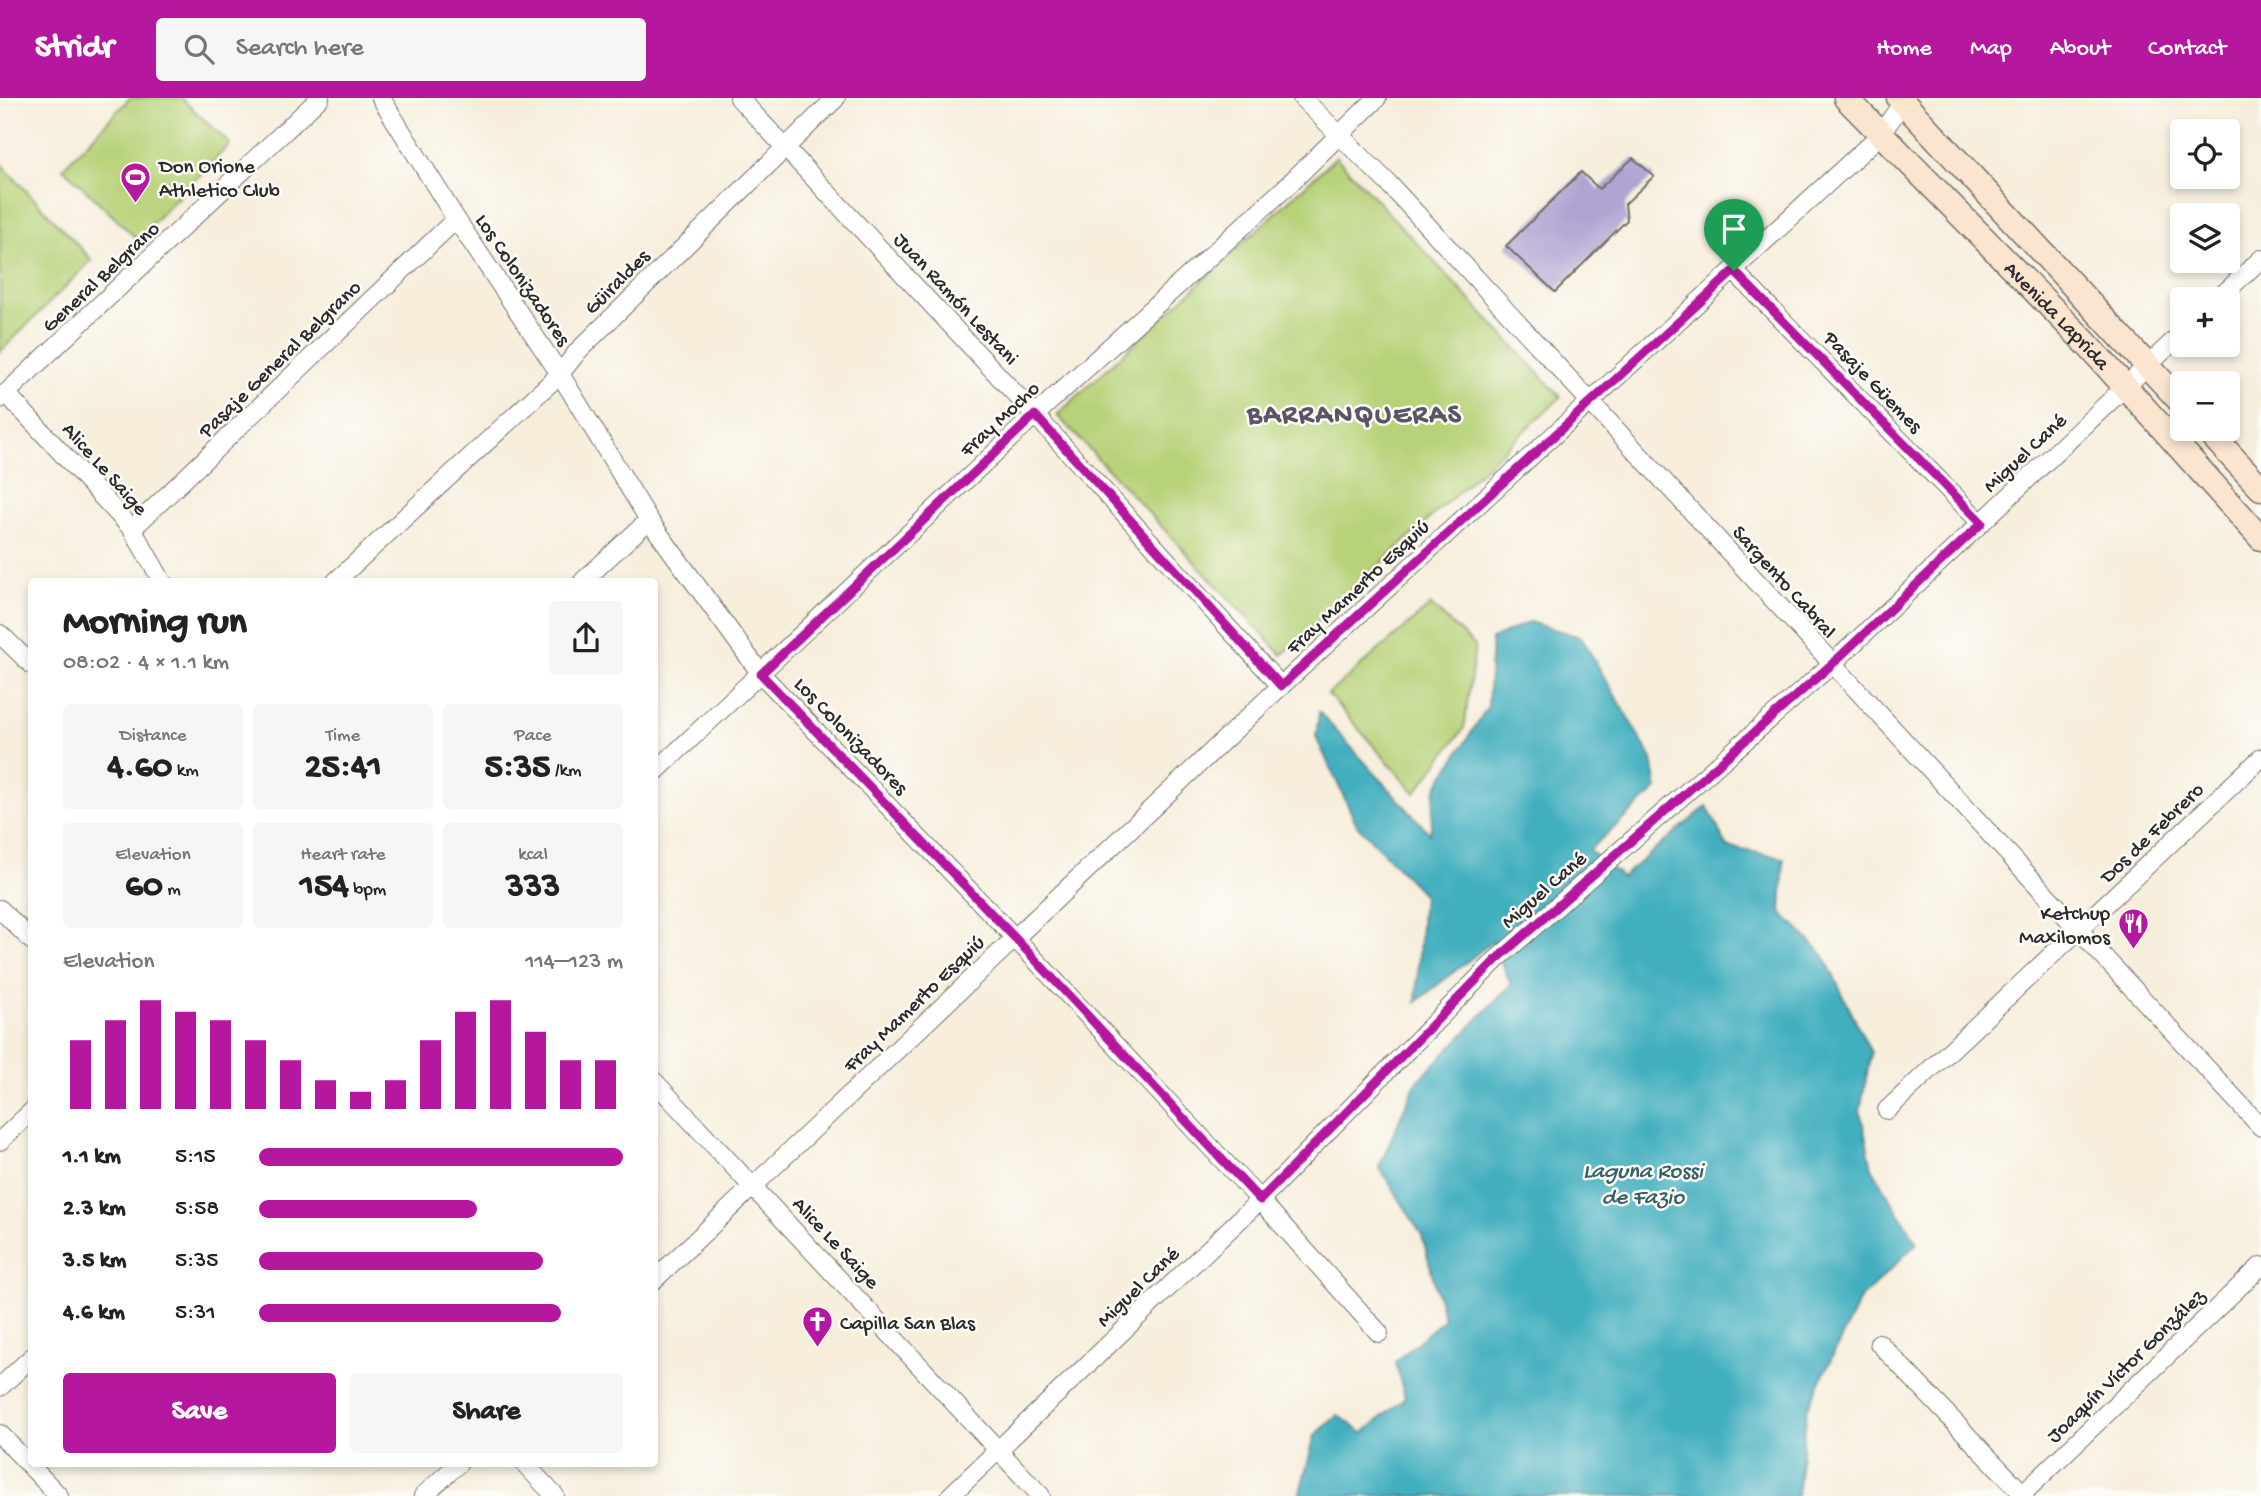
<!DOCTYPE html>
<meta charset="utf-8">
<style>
body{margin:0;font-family:"Gochi Hand",sans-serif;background:#f6f6f6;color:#222;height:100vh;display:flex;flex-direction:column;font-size:26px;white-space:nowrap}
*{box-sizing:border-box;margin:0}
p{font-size:23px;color:#767676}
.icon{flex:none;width:38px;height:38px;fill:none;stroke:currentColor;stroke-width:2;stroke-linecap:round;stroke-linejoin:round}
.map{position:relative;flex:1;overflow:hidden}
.drawer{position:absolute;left:28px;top:480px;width:630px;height:889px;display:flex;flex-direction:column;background:#fff;border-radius:7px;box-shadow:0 4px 10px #0003}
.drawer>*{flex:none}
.controls{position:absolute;left:2170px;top:21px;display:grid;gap:14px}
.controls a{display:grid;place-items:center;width:70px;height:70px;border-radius:7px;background:#fff;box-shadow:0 4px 10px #0003;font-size:35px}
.pin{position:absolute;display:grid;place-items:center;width:60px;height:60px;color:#fff;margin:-72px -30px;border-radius:50% 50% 50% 0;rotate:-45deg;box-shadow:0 0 7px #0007}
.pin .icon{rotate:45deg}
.round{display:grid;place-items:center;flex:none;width:74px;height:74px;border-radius:7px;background:#f6f6f6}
.overview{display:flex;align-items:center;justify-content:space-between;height:119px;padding:0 35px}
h1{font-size:38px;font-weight:700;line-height:52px}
.stats{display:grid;grid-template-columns:repeat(3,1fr);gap:10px;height:119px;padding:7px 35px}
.stats div{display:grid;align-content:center;border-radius:7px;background:#f6f6f6;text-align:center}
.stats b{font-size:35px;font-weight:700}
.stats small{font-size:19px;font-weight:400}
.stats p{font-size:19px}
.chart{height:196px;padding:14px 35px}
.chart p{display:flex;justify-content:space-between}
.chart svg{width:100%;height:126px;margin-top:7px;stroke:#b5179e;stroke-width:6}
.cta{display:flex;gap:14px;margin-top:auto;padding:14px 35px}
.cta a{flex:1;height:80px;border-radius:7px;background:#b5179e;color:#fff;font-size:28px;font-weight:700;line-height:80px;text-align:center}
.cta a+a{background:#f6f6f6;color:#222}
ul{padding:0 35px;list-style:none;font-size:23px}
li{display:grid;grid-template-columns:112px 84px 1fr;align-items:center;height:52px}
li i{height:18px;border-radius:9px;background:#b5179e}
header{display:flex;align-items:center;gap:42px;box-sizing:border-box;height:98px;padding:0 35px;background:#b5179e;color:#fff}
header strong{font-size:33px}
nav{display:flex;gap:38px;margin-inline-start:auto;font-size:24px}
.search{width:490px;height:63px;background:#f6f6f6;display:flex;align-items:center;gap:18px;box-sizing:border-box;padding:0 24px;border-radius:7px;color:#767676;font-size:26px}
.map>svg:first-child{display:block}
.green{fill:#b7d278;stroke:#717e52;stroke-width:2}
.water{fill:#42afbf;stroke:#366d75;stroke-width:2}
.building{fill:#afa4d2}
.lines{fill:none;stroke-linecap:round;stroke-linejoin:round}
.street-casing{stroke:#726f69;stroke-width:20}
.secondary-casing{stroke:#726f69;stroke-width:27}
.street{stroke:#fff;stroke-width:18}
.secondary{stroke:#fbe5cf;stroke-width:24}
.route-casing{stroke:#fff;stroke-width:14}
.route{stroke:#b5179e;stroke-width:9}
.labels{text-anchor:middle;stroke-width:5;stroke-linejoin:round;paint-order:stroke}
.poi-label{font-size:21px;fill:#2b2b2b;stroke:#fdfcf7;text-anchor:start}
.street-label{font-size:21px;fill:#2b2b2b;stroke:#fdfcf7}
.water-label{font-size:23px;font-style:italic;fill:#346066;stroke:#fdfcf7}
.district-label{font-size:28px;font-weight:bold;letter-spacing:2px;fill:#595565;stroke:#fdfcf7}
</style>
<header>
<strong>Stridr</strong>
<div class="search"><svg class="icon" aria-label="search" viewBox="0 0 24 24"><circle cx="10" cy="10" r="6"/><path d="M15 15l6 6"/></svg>Search here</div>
<nav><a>Home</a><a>Map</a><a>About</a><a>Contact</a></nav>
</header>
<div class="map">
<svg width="2261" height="1398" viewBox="0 0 2261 1398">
<rect width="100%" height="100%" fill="#fdfcf7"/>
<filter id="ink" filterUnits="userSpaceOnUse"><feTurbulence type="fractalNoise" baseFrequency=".0143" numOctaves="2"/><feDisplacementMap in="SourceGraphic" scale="14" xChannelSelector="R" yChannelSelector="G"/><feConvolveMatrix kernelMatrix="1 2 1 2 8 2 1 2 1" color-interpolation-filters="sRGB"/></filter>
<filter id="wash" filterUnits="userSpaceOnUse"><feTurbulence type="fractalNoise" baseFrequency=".00686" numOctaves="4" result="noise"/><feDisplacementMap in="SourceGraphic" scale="28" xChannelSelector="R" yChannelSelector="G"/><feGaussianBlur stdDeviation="1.57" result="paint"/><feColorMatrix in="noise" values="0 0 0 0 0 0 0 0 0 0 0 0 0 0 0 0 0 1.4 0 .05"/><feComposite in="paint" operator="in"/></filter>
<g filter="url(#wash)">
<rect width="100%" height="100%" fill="#f7eedc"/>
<!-- green -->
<g class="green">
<path d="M130,0h51l49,46 -93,95 -74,-71z"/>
<path d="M1336,59l225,240 -279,258 -225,-240z"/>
<path d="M0,65l92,97 -92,92z"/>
<path d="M1431,507l44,41 -11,82 -49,65 -87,-99z"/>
</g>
<!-- water -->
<path class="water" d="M1529,524l52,15 71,122 5,30 -68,61 33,27 85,-71 20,41 57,11 -3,54 42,42 48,99 -11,57 12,58 45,75 -57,56 -53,110 -10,87h-498l16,-61 23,-20 25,18 42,-35 -10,-36 49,-43 -22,-84 -43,-68 36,-83 96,-99 -18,-44 -77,61 7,-108 -66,-69 -41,-88 3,-25 111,122 5,-44 53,-84 4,-67z"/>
<g id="blocks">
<!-- building -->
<path class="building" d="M1633,60l21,18 -29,28 2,16 -72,72 -49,-46 75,-74 18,17z"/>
</g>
</g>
<g filter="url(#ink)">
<use href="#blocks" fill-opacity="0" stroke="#726f69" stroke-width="2"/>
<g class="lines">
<defs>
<g id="street">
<path d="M381,0l75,121 104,155 89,146 112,154 253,263 246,263 119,133"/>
<path d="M739,0l296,317 246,271"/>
<path d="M1302,0l86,85 873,944"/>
<path d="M1734,173l247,252"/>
<path d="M2218,201l43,-40"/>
<path d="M6,295l126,136 30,52"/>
<path d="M0,301l320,-301"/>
<path d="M132,431l324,-310"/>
<path d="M336,483l224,-207 18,-23 258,-253"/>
<path d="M583,483l66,-61"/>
<path d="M0,536l32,31"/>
<path d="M654,675l381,-358 250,-227 92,-90"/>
<path d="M0,811l32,32"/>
<path d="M654,983l387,415"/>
<path d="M1887,1012l374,-352"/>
<path d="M0,1043l32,-30"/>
<path d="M654,1182l627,-594 599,-551 26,-37"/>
<path d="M1879,1245l146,153"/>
<path d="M0,1289l32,-30"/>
<path d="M0,1336l59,62"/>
<path d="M524,1365l31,33"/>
<path d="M423,1398l36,-33"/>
<path d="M950,1398l310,-296 236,-240 335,-295 351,-332"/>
<path d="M2020,1398l241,-230"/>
</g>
<g id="secondary">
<path id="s1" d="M1846,0l240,245 175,195"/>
<path d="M1899,0l283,305"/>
<path d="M2206,331l55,59"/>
</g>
</defs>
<!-- street casing -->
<use href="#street" class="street-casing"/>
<!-- secondary casing -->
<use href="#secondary" class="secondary-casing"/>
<!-- street -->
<use href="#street" class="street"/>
<!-- secondary -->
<use href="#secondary" class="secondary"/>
</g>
</g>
<g class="lines" filter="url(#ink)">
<defs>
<path id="route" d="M1734,173l248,252 -151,142 -335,295 -236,240 -246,-263 -253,-263 274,-259 246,271z"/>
</defs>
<!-- route casing -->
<use href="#route" class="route-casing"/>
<!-- route -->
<use href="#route" class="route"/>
</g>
<!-- icons -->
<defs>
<symbol id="stadium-pin" viewBox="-11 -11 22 30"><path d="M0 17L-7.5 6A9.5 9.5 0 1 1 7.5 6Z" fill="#b5179e" stroke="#fdfcf7"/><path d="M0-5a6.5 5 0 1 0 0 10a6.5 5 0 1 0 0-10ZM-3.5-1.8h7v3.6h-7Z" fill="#fff"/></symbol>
<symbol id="restaurant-pin" viewBox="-11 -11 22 30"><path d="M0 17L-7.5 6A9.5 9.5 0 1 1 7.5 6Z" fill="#b5179e" stroke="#fdfcf7"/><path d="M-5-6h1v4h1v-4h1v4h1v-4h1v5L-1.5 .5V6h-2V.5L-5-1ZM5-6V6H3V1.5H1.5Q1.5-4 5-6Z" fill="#fff"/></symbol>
<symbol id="church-pin" viewBox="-11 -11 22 30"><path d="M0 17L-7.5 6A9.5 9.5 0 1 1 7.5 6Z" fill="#b5179e" stroke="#fdfcf7"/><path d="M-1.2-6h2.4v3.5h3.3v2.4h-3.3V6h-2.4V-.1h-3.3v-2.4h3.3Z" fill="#fff"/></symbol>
</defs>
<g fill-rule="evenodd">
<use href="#stadium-pin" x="118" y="62" width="35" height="47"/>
<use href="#restaurant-pin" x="2116" y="808" width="35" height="47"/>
<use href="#church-pin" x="800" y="1206" width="35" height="47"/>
</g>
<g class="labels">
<!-- poi labels -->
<g class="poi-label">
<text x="159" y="74">Don Orione<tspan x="159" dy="24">Athletico Club</tspan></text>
<text x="2110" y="821" text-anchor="end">Ketchup<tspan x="2110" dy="24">Maxilomos</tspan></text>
<text x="840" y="1231">Capilla San Blas</text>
</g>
<!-- street labels -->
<g class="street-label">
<text transform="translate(100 178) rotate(-43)" y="7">General Belgrano</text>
<text transform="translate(524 181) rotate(56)" y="7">Los Colonizadores</text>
<text transform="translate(616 183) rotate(-45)" y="7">Güiraldes</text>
<text transform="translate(957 200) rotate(47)" y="7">Juan Ramón Lestani</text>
<text dy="7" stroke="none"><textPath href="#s1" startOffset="303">Avenida Laprida</textPath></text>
<text transform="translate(279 260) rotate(-44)" y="7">Pasaje General Belgrano</text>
<text transform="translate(1874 283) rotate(46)" y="7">Pasaje Güemes</text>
<text transform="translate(999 320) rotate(-43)" y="7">Fray Mocho</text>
<text transform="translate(2024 354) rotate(-43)" y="7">Miguel Cané</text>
<text transform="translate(106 370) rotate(48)" y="7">Alice Le Saige</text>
<text transform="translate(1785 483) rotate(48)" y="7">Sargento Cabral</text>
<text transform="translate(1357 488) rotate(-43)" y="7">Fray Mamerto Esquiú</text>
<text transform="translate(852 637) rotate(46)" y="7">Los Colonizadores</text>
<text transform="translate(2151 734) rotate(-44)" y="7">Dos de Febrero</text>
<text transform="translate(1543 791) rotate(-41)" y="7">Miguel Cané</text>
<text transform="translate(913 905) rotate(-44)" y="7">Fray Mamerto Esquiú</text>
<text transform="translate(837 1144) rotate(47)" y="7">Alice Le Saige</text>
<text transform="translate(1137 1188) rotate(-44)" y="7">Miguel Cané</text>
<text transform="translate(2125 1267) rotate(-44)" y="7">Joaquín Víctor González</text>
</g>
<!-- water labels -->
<g class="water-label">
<text x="1643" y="1079">Laguna Rossi<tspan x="1643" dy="26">de Fazio</tspan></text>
</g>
<!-- district labels -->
<g class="district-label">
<text x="1355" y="324">BARRANQUERAS</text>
</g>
</g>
</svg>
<div class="controls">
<a><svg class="icon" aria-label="locate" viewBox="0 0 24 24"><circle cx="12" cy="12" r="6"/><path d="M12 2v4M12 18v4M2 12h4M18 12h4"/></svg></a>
<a><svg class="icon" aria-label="layers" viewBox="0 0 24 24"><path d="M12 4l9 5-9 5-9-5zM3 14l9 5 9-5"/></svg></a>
<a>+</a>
<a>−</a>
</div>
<div class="pin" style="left:1734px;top:173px;background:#1e9e55"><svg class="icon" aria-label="arrive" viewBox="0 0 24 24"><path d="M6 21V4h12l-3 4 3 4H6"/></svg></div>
<section class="drawer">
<div class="overview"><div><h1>Morning run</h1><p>08:02 · 4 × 1.1 km</p></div><a class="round"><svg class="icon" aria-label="share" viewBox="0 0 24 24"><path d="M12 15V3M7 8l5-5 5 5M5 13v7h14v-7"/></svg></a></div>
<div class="stats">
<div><p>Distance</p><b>4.60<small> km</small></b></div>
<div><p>Time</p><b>25:41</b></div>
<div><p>Pace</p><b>5:35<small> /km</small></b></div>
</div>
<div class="stats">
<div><p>Elevation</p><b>60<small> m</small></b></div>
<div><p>Heart rate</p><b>154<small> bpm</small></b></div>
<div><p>kcal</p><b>333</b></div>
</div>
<div class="chart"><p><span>Elevation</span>114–123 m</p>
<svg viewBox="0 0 160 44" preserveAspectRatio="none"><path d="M5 44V20M15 44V13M25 44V6M35 44V10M45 44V13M55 44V20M65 44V27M75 44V34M85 44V38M95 44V34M105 44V20M115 44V10M125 44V6M135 44V17M145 44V27M155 44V27"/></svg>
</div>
<ul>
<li><b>1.1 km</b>5:15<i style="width:100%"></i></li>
<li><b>2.3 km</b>5:58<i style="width:60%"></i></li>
<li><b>3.5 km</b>5:35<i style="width:78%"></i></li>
<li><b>4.6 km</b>5:31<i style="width:83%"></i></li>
</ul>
<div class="cta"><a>Save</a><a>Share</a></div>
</section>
</div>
